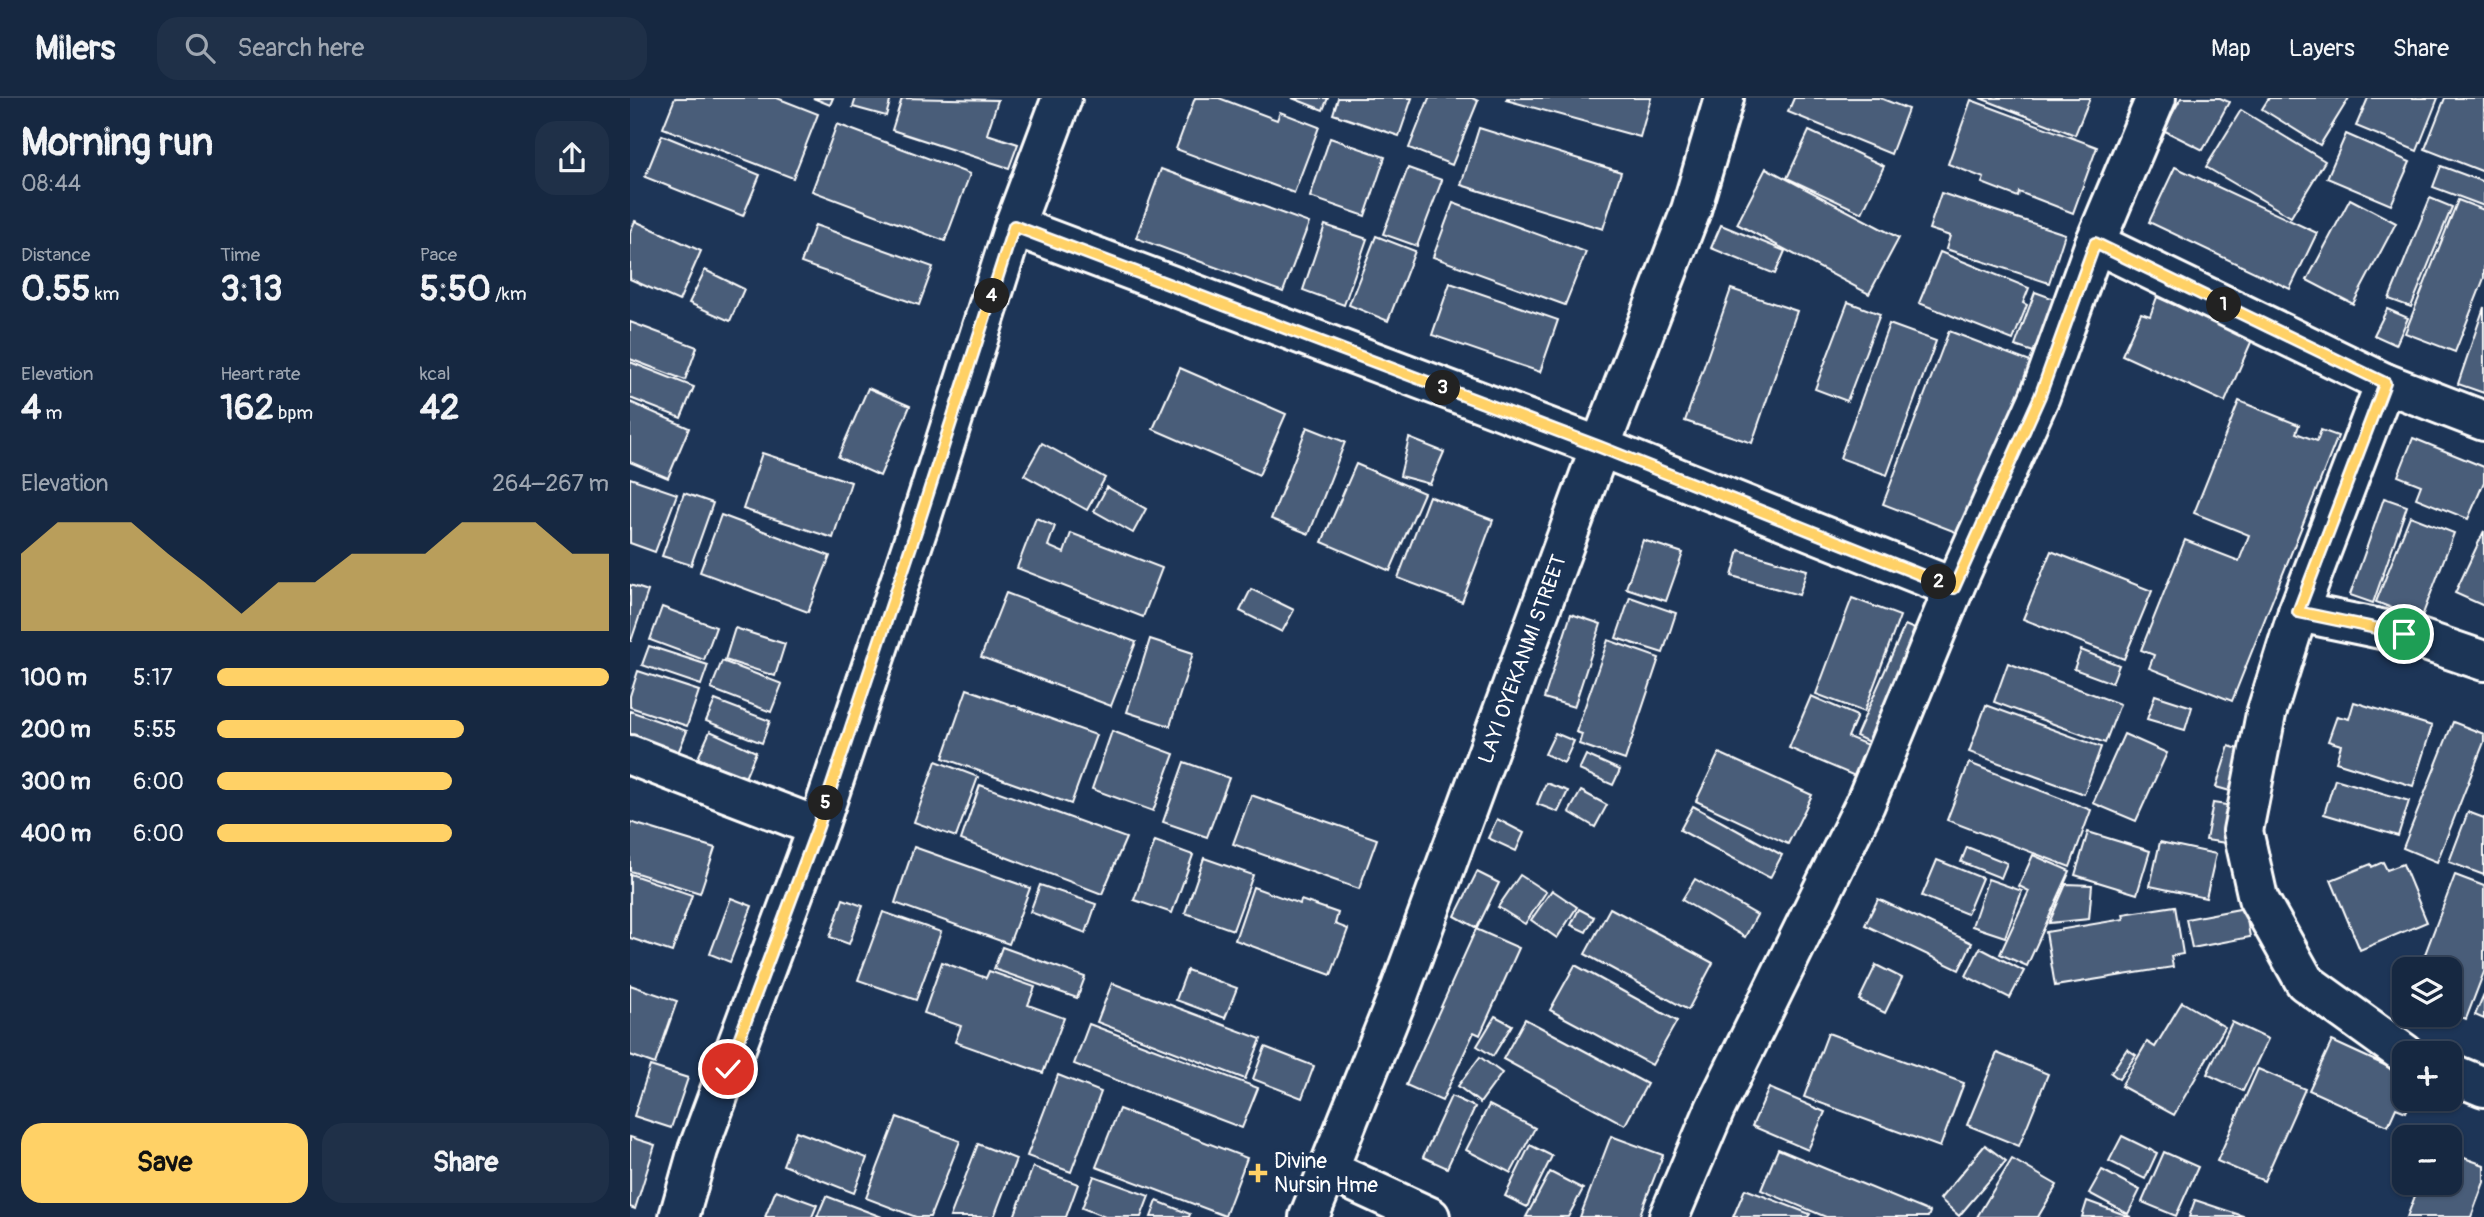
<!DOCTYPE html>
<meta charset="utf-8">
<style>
body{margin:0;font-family:Pangolin,sans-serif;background:#1f3048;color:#f1f3f6;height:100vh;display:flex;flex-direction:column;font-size:26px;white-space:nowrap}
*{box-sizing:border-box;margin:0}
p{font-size:23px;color:#9ea6b1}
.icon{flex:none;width:38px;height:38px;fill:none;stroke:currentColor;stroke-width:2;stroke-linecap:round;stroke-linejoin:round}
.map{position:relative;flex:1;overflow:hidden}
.details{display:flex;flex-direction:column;background:#162841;width:630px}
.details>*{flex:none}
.fabs{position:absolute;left:1762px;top:859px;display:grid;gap:14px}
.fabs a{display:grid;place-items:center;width:70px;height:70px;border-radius:14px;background:#162841;box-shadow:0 2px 5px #0004,0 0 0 2px #35445a;font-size:35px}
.pin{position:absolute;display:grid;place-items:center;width:60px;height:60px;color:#fff;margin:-30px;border:4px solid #fff;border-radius:50%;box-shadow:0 2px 7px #0007}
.km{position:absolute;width:35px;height:35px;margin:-18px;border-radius:50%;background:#222;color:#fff;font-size:19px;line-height:35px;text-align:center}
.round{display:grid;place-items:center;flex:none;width:74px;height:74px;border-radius:21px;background:#1f3048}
.overview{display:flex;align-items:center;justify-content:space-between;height:119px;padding:0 21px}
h1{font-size:38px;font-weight:700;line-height:52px}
.stats{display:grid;grid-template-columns:repeat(3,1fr);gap:10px;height:119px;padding:7px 21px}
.stats div{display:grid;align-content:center}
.stats b{font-size:35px;font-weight:700}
.stats small{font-size:19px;font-weight:400}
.stats p{font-size:19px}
.chart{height:196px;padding:14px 21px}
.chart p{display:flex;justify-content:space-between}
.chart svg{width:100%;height:126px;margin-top:7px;fill:#ffd166;opacity:.7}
.primary-button{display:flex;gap:14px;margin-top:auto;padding:14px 21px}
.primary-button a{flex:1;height:80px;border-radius:21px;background:#ffd166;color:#111;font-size:28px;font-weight:700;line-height:80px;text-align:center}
.primary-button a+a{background:#1f3048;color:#f1f3f6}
ul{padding:0 21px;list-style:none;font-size:23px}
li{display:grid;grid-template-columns:112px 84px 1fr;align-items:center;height:52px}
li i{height:18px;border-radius:9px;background:#ffd166}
header{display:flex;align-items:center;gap:42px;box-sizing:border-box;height:98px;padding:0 35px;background:#162841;border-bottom:2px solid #35445a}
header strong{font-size:33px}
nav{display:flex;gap:38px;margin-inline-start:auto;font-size:24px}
.search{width:490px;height:63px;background:#1f3048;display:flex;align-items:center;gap:18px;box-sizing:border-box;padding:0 24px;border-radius:21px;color:#9ea6b1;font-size:26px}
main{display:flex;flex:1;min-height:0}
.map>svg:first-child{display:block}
.building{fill:#4a5d79;stroke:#fff;stroke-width:2}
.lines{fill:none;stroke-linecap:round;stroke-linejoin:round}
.minor-casing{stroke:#fff;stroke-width:44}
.minor{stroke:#1d3557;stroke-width:38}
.route-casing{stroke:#fff;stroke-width:14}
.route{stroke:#ffd166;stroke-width:9}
.poi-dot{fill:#ffd166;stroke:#1d3557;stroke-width:2.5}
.labels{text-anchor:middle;stroke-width:7;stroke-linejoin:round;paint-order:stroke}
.street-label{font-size:21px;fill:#fff;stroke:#1d3557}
.poi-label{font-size:21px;fill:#fff;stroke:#1d3557;text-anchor:start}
</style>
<header>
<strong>Milers</strong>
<div class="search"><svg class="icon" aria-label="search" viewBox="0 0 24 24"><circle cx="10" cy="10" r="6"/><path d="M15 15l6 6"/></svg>Search here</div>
<nav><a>Map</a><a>Layers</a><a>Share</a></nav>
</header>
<main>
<section class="details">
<div class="overview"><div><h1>Morning run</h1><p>08:44</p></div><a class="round"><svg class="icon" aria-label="share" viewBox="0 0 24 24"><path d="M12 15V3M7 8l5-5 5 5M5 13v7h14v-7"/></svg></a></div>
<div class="stats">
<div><p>Distance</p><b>0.55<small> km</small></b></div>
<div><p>Time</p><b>3:13</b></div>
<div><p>Pace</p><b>5:50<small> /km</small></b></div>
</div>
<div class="stats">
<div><p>Elevation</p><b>4<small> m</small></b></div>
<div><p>Heart rate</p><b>162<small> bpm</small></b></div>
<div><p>kcal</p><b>42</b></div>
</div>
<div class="chart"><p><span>Elevation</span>264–267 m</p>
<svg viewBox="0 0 160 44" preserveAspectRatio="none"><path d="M0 44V17L10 6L20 6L30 6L40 17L50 27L60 38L70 27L80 27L90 17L100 17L110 17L120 6L130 6L140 6L150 17L160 17V44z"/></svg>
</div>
<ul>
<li><b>100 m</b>5:17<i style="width:100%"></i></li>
<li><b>200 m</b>5:55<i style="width:63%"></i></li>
<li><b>300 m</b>6:00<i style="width:60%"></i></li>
<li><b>400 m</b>6:00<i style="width:60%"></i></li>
</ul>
<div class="primary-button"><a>Save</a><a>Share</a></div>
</section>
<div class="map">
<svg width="1854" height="1119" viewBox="0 0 1854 1119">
<rect width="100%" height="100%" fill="#1d3557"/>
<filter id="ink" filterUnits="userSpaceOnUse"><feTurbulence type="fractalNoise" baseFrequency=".0143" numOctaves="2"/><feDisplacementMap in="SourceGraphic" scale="14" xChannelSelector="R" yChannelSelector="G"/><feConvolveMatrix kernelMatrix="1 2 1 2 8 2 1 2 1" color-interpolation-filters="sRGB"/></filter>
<g filter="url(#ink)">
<!-- building -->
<g class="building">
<path d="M45,0h102l41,16 -25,64 -130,-50z"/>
<path d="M183,0h20l-3,7z"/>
<path d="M226,0h35l-5,18 -33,-9z"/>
<path d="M272,0l96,2 -11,34 31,10 -9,24 -117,-38z"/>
<path d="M565,0h24l58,22 3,-8 39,15 -25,66 -118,-44z"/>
<path d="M662,0h36l-5,12z"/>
<path d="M708,0h74l-13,38 -66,-22z"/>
<path d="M799,0h43l6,3 -26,64 -43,-17z"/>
<path d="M877,0h144l-11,39 -134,-37z"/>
<path d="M1164,0h86l28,11 -17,45 -103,-42z"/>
<path d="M1350,0h110l-15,37z"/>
<path d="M1551,0h39l9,4 -26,48 -40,-20z"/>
<path d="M1639,0h80l-29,47 -58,-36z"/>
<path d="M1738,0h70l-21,53 -61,-25z"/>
<path d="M1815,0h39v74l-59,-23z"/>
<path d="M1341,2l126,47 -24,66 -54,-21 -1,5 -36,-14 2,-5 -36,-14z"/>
<path d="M1611,12l84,51 -34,56 -85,-50z"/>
<path d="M207,26l133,50 -25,67 -133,-50z"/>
<path d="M849,30l142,44 -18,57 -142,-44z"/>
<path d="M1179,33l75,35 -22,47 -75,-35z"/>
<path d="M1716,36l64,28 -19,43 -64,-27z"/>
<path d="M32,37l98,40 -17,41 -98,-39z"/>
<path d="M700,40l55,19 -20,59 -55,-19z"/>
<path d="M1811,68l43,16v24l-51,-19z"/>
<path d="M1545,69l142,66 -27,56 -141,-67z"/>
<path d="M778,70l34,12 -25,66 -34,-12z"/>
<path d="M1136,70l133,70 -30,56 -132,-70z"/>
<path d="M531,71l148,54 -26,69 -147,-54z"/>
<path d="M1311,95l124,41 -16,49 -103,-34 4,-13 -21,-7z"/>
<path d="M1800,100l22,9 -41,100 -22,-8z"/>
<path d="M1720,101l46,24 -43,81 -46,-24z"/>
<path d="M1828,102l26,10v68l-29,74 -50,-19z"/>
<path d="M823,105l133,49 -21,53 -132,-48z"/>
<path d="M5,123l66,30 -22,50 -49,-22v-47z"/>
<path d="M185,127l118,42 -14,38 -118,-42z"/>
<path d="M695,127l42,14 -23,66 -41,-15z"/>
<path d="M1091,127l64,26 -10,23 -64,-26z"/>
<path d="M746,138l39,15 -27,70 -39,-16z"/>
<path d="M1310,154l89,36 -6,15 4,2 -14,35 -94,-37z"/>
<path d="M75,172l39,19 -14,32 -41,-18z"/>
<path d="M820,185l108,37 -18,52 -108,-37z"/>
<path d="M1101,191l66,22 -45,132 -67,-22z"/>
<path d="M1405,194l25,9 -20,53 -25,-8z"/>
<path d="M1527,199l95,43 -27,62 -103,-47 19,-42 9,3z"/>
<path d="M1218,204l32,12 -33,87 -32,-12z"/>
<path d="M1854,209v86l-26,-9z"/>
<path d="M1757,211l21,9 -12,27 -22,-10z"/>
<path d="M0,224l67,25 -12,33 -55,-21z"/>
<path d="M1259,226l47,17 -49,134 -47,-17z"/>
<path d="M1319,233l84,32 -67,173 -83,-32z"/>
<path d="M0,264l64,25 -13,31 -51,-20z"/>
<path d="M550,270l106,46 -27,61 -106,-46z"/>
<path d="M238,290l42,18 -30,70 -42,-19z"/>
<path d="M1609,303l60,24 -3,8 21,8 4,-11 17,6 -106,265 -83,-33 5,-13 -13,-5 44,-110 54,21 10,-26 -55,-22z"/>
<path d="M0,304l59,26 -21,50 -38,-16z"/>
<path d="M677,329l38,15 -36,92 -38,-15z"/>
<path d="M779,340l35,14 -14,32 -30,-8z"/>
<path d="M1783,340l71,29v15l-16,37 -52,-21 5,-13 -23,-9z"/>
<path d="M412,345l63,35 -18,32 -63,-35z"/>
<path d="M132,355l89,29 -18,56 -90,-29z"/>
<path d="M726,366l68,29 -34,78 -68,-29z"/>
<path d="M0,380l47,16 -22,58 -25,-9z"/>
<path d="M477,389l39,22 -13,24 -39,-22z"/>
<path d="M54,395l29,10 -22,62 -29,-9z"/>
<path d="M799,398l64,24 -31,82 -64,-24z"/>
<path d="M1754,400l23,8 -34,97 -23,-8z"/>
<path d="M91,417l109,41 -22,56 -108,-40z"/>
<path d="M1780,418l44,17 -33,86 -45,-17z"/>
<path d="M406,420l19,8 -7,20 16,7 7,-20 91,35 -19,49 -126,-49z"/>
<path d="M1854,433v75l-29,-13z"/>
<path d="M1013,442l40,13 -17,48 -40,-13z"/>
<path d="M1109,452l68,20 -8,25 -67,-19z"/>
<path d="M1421,453l101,40 -28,68 -101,-40z"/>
<path d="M0,487l18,6 -17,50h-1z"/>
<path d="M621,491l43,21 -12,22 -42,-21z"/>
<path d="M376,495l130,49 -25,64 -130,-49z"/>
<path d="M1000,499l46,16 -13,40 -47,-15z"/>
<path d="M1222,500l48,18 -36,96 -48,-18z"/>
<path d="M32,509l54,20 -12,33 -54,-20z"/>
<path d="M941,516l30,10 -27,83 -30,-9z"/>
<path d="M1275,527l19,8 -49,112 -19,-9z"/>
<path d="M105,530l50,16 -10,32 -50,-16z"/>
<path d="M520,541l43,14 -23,73 -43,-14z"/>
<path d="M978,542l51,18 -34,102 -46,-16 3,-10 -6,-2z"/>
<path d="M19,548l59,19 -7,20 -59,-20z"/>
<path d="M1451,552l38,15 -7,18 -38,-14z"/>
<path d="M92,563l60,23 -11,28 -60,-23z"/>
<path d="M1378,565l112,41 -15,39 -111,-41z"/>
<path d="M8,573l61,20 -12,35 -57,-19v-11z"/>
<path d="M337,591l129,46 -25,69 -128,-46z"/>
<path d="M1525,597l37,12 -7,23 -38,-11z"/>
<path d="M1181,598l46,20 -9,21 27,11 -13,31 -73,-31z"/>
<path d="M85,602l55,21 -8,22 -56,-22z"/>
<path d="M1724,604l78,24 -19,60 -77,-24 5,-17 -13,-4 9,-25 12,3z"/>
<path d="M1356,607l115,42 -17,47 -115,-42z"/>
<path d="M0,613l57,20 -9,22 -48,-17z"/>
<path d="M1823,624l31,12v8l-47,120 -34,-14z"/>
<path d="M80,633l46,21 -11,26 -47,-20z"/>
<path d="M482,633l62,23 -21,57 -61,-22z"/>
<path d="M925,635l19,8 -10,22 -19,-9z"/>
<path d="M1494,636l43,19 -31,68 -43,-18z"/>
<path d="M1599,648l22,7 -14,40 -21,-6z"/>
<path d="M1089,655l93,42 -24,49 -92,-43z"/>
<path d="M956,657l34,15 -7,15 -34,-15z"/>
<path d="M306,663l42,16 -22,60 -42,-15z"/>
<path d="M554,664l45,16 -22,59 -44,-15z"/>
<path d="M1339,665l122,47 -21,57 -123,-47z"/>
<path d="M1705,681l74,22 -11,35 -74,-22z"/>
<path d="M916,685l22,8 -10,21 -21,-8z"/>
<path d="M350,687l146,53 -24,56 -141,-54z"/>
<path d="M951,693l26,14 -12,22 -26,-15z"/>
<path d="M621,697l126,44 -18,50 -126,-45z"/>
<path d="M1583,705l20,3 -7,37 -20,-3z"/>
<path d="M1063,708l89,49 -12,23 -90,-48z"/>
<path d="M1838,714l16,6v57l-35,-13z"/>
<path d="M867,721l27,14 -8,18 -28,-13z"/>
<path d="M0,724l85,26 -15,45 -70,-22z"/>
<path d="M1458,734l62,19 -13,43 -62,-19z"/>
<path d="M525,743l38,14 -21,58 -38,-13z"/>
<path d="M1530,744l56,12 -10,44 -56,-12z"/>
<path d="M284,749l116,41 -21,56 -114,-41z"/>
<path d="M1337,749l40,16 -6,15 -40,-16z"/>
<path d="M1403,757l37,16 -43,95 -27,-12 29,-63 -10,-5z"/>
<path d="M574,760l49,17 -20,55 -48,-17z"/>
<path d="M1307,762l45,18 -15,36 -45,-18z"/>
<path d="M1753,764l4,8 16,-6 24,58 -67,28 -29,-70 40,-16 1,3z"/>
<path d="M847,774l22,11 -22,45 -22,-12z"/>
<path d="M0,776l62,21 -20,57 -42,-14z"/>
<path d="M890,777l26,17 -21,32 -27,-17z"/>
<path d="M1825,777l29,11v86l-18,47 -16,-7v-42h-31z"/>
<path d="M1065,781l62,36 -12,22 -63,-37z"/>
<path d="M1358,781l34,12 -17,46 -33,-11z"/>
<path d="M1436,786l26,1 -3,34 -40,4z"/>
<path d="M410,787l56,19 -10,29 -56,-21z"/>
<path d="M623,789l47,17 1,-4 37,13 -3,11 13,5 -17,46 -96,-35z"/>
<path d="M922,792l25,17 -20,31 -26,-18z"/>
<path d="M101,800l21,8 -22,56 -20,-8z"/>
<path d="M213,801l20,7 -14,38 -19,-7z"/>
<path d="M1248,801l94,44 -13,27 -94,-45z"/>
<path d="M1545,808l8,48 -12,2 2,11 -118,19 -9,-54 78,-13 -1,-5z"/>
<path d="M980,810l103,55 -25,47 -103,-56z"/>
<path d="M1615,810l5,29 -58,11 -6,-29z"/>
<path d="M949,811l15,8 -8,15 -15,-7z"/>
<path d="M253,814l58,20 -25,68 -58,-20z"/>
<path d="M846,831l43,19 -39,87 -6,-3 -32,69 -36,-16z"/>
<path d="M372,849l83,30 -8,21 -83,-29z"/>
<path d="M1350,850l44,23 -14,27 -44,-22z"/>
<path d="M312,864l44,16 3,-7 46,16 -7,18 36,13 -21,55 -88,-31 6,-16 -37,-13z"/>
<path d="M945,867l102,56 -25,44 -102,-55z"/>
<path d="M1246,867l26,13 -17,35 -26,-13z"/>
<path d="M557,872l50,18 -12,30 -49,-18z"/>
<path d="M482,885l149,56 -16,40 -148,-57z"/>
<path d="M0,887l47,16 -22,63 -25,-9z"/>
<path d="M1854,896v25l-9,-4z"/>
<path d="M1552,904l43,25 -51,88 -53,-29 26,-44 8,5z"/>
<path d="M865,918l17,9 -19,31 -16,-10z"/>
<path d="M895,921l122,65 -22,41 -122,-66z"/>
<path d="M1602,924l36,17 -25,52 -36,-17z"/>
<path d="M459,926l169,64 -16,40 -168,-64z"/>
<path d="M1198,935l136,50 -24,64 -136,-50z"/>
<path d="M1702,943l72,33v25h8l-6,13 -10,-4 -8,18 -79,-36z"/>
<path d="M635,949l49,19 -12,32 -49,-19z"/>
<path d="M1497,951l9,6 -17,24 -8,-6z"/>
<path d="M1367,955l51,21 -29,72 -52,-21z"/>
<path d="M850,959l22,16 -22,30 -22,-17z"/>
<path d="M20,968l38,12 -17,50 -37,-12z"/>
<path d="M1628,971l47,20 -41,92 -47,-20z"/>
<path d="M428,977l43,17 -30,80 -44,-16z"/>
<path d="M1139,990l56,24 -17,38 -56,-24z"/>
<path d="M821,998l24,11 -28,61 -24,-11z"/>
<path d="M859,1007l46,23 -24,45 -45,-23z"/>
<path d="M489,1011l128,49 -22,58 -129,-49z"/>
<path d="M267,1019l63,24 -30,76h-14l-50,-19z"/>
<path d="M166,1033l71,27 -13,35 -71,-28z"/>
<path d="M981,1038l52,19 -24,62h-59z"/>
<path d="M1492,1038l35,17 -12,26 -36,-18z"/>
<path d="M0,1039l25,8 -20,64 -5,-2z"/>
<path d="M348,1046l38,15 -22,58h-44z"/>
<path d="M900,1047l22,11 -25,51 -22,-11z"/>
<path d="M1355,1047l21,16 -47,55 -19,-17z"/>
<path d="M1148,1051l152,63 -2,5h-102l-65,-27z"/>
<path d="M1534,1054l34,15 -22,49 -34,-14z"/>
<path d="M1820,1055l34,12v17l-13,35h-64l13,-34h30z"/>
<path d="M1382,1061l45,26 -19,32h-61z"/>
<path d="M403,1069l45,17 -12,33h-52z"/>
<path d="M1472,1072l38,20 -12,24 -39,-21z"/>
<path d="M920,1074l33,17 -15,28h-42z"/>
<path d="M464,1078l55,20 -8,21h-36l-23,-9z"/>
<path d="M1115,1091l65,25 -2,3h-75z"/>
<path d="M146,1092l41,15 -5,12h-47z"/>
<path d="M196,1098l56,21h-65z"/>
<path d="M1565,1102l51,17h-57z"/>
<path d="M527,1103l33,13 -1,3h-38z"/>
<path d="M1457,1103l44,16h-49z"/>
</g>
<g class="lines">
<defs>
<g id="minor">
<path d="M384,128l586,221 354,141"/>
<path d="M1465,145l290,140 99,38"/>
<path d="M1755,285l-87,229 -32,102 -23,117 15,67 47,84 100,72"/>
<path d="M1668,514l107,22 79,27"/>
<path d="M0,657l188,72"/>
<path d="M1820,975l34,14"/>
<path d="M698,1072l102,47"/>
<path d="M49,1119l19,-67 120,-323 102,-305 94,-296 48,-128"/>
<path d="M679,1119l89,-221 202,-549 91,-237 33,-112"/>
<path d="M1039,1119l46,-108 150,-305 89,-216 86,-192 55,-153 61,-145"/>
</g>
</defs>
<!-- minor casing -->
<use href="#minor" class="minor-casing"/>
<!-- minor -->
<use href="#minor" class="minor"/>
</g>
</g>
<g class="lines" filter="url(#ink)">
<defs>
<path id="route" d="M98,971l90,-242 101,-305 95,-296 586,221 354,141 86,-192 55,-153 290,140 -87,229 106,22"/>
</defs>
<!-- route casing -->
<use href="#route" class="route-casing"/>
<!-- route -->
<use href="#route" class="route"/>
</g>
<!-- markers -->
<path class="poi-dot" d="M624.5 1064.5h7v7h7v7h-7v7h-7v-7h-7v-7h7z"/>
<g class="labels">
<!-- street labels -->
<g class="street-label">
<text transform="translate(892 561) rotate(-70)" y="7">LAYI OYEKANMI STREET</text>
</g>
<!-- poi labels -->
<g class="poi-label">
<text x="644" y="1070">Divine<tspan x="644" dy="24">Nursin Hme</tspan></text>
</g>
</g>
</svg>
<div class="fabs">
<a><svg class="icon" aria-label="layers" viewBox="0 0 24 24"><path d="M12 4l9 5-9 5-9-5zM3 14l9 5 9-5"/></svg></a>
<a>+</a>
<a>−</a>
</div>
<div class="pin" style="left:1774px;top:536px;background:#1e9e55"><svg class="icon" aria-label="arrive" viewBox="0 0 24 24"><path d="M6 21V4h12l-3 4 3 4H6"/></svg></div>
<div class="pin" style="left:98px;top:971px;background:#d93025"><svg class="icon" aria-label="check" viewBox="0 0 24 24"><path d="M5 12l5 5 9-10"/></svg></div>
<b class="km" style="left:1594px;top:207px">1</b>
<b class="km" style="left:1309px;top:484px">2</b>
<b class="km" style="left:813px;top:290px">3</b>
<b class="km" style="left:362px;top:198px">4</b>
<b class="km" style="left:196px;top:705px">5</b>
</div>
</main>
